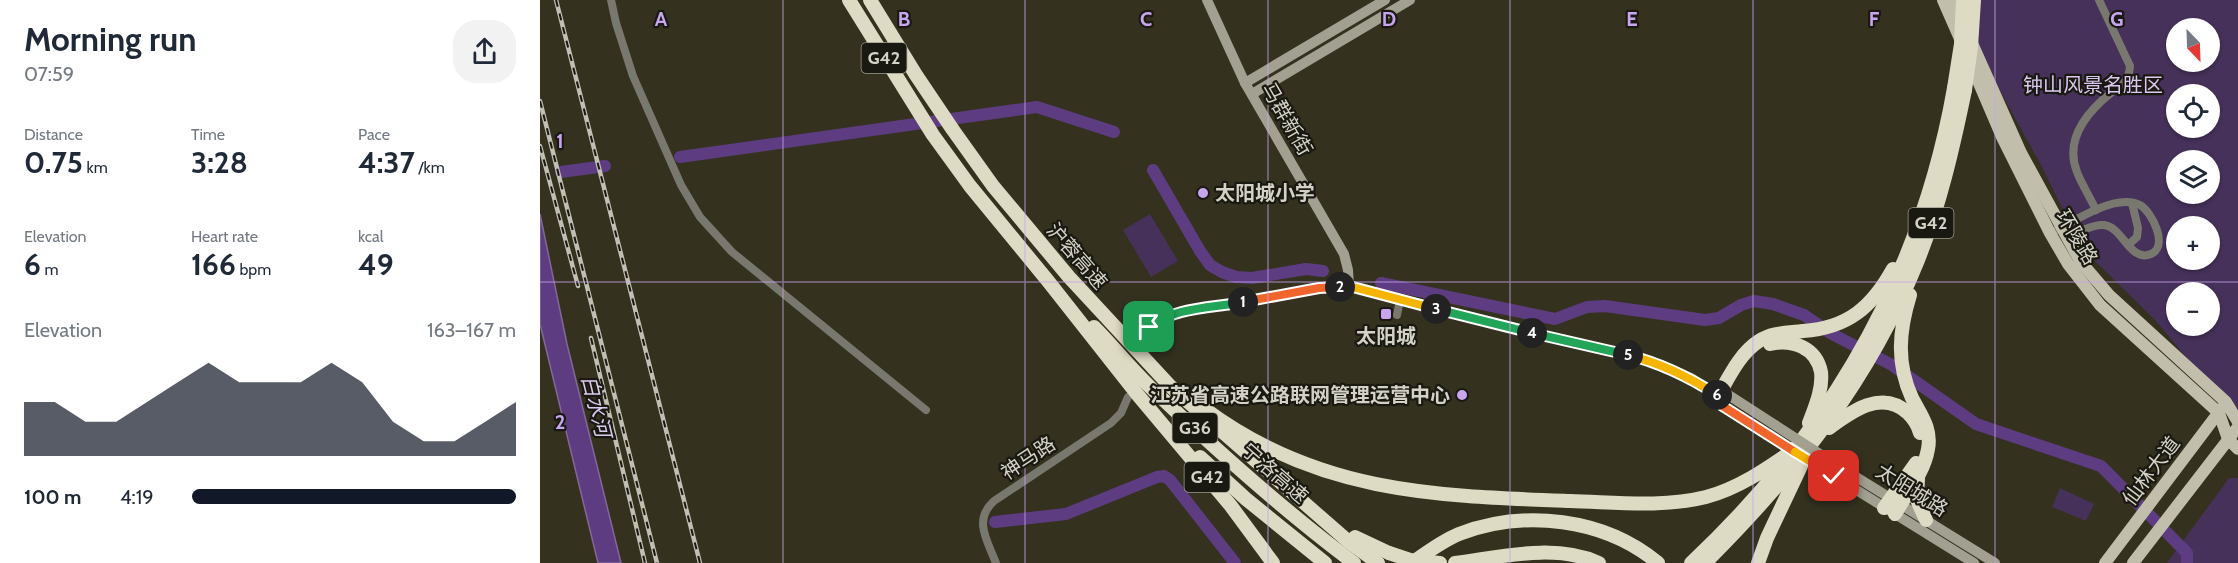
<!DOCTYPE html>
<meta charset="utf-8">
<style>
body{margin:0;font-family:Cabin,"Noto Sans SC",sans-serif;background:#f2f2f3;color:#1f2937;height:100vh;display:flex;flex-direction:column;font-size:22px;white-space:nowrap}
*{box-sizing:border-box;margin:0}
p{font-size:20px;color:#747a83}
.icon{flex:none;width:33px;height:33px;fill:none;stroke:currentColor;stroke-width:2;stroke-linecap:round;stroke-linejoin:round}
.map{position:relative;flex:1;overflow:hidden}
.drawer{display:flex;flex-direction:column;background:#fff;width:540px}
.drawer>*{flex:none}
.needle{width:39px;rotate:157deg}
.tools{position:absolute;left:1626px;top:18px;display:grid;gap:12px}
.tools a{display:grid;place-items:center;width:54px;height:54px;border-radius:50%;background:#fff;box-shadow:0 2px 4px #0004;font-size:30px}
.pin{position:absolute;display:grid;place-items:center;width:51px;height:51px;color:#fff;margin:-26px;border-radius:12px;box-shadow:0 3px 9px #0006}
.km{position:absolute;width:30px;height:30px;margin:-15px;border-radius:50%;background:#222;color:#fff;font-size:16px;line-height:30px;text-align:center}
.round{display:grid;place-items:center;flex:none;width:63px;height:63px;border-radius:24px;background:#f2f2f3}
.overview{display:flex;align-items:center;justify-content:space-between;height:102px;padding:0 24px}
h1{font-size:33px;font-weight:700;line-height:45px}
.metrics{display:grid;grid-template-columns:repeat(3,1fr);gap:9px;height:102px;padding:6px 24px}
.metrics div{display:grid;align-content:center}
.metrics b{font-size:30px;font-weight:700}
.metrics small{font-size:16px;font-weight:400}
.metrics p{font-size:16px}
.chart{height:168px;padding:12px 24px}
.chart p{display:flex;justify-content:space-between}
.chart svg{width:100%;height:108px;margin-top:6px;fill:#111827;opacity:.7}
ul{padding:0 24px;list-style:none;font-size:20px}
li{display:grid;grid-template-columns:96px 72px 1fr;align-items:center;height:45px}
li i{height:15px;border-radius:8px;background:#111827}
main{display:flex;flex:1;min-height:0}
.map>svg:first-child{display:block}
.green{fill:#45315a;fill-rule:evenodd}
.water{fill:#5e3c82;stroke:#816997;stroke-width:1.5}
.lines{fill:none;stroke-linecap:round;stroke-linejoin:round}
.river{stroke:#5e3c82;stroke-width:12}
.street{stroke:#79786f;stroke-width:8}
.secondary{stroke:#a2a091;stroke-width:10}
.primary{stroke:#c1bfac;stroke-width:12}
.highway{stroke:#dedbc4;stroke-width:14}
.rail-casing{stroke:#c1bfb3;stroke-width:4.5}
.rail{stroke:#1a1911;stroke-width:2;stroke-dasharray:7;stroke-linecap:butt}
.secondary-bridge{stroke:#a2a091;stroke-width:10}
.highway-bridge{stroke:#dedbc4;stroke-width:14}
.split-1-casing{stroke:#fff;stroke-width:12}
.split-2-casing{stroke:#fff;stroke-width:12}
.split-3-casing{stroke:#fff;stroke-width:12}
.split-4-casing{stroke:#fff;stroke-width:12}
.split-5-casing{stroke:#fff;stroke-width:12}
.split-6-casing{stroke:#fff;stroke-width:12}
.split-7-casing{stroke:#fff;stroke-width:12}
.split-8-casing{stroke:#fff;stroke-width:12}
.split-1{stroke:#22a559;stroke-width:8}
.split-2{stroke:#f0652b;stroke-width:8}
.split-3{stroke:#f5b400;stroke-width:8}
.split-4{stroke:#22a559;stroke-width:8}
.split-5{stroke:#22a559;stroke-width:8}
.split-6{stroke:#f5b400;stroke-width:8}
.split-7{stroke:#f0652b;stroke-width:8}
.split-8{stroke:#f5b400;stroke-width:8}
.grid{fill:none;stroke:#c7a6ef;stroke-width:1.5;stroke-opacity:0.55}
.poi-dot{fill:#c7a6ef;stroke:#1a1911;stroke-width:2}
.labels{text-anchor:middle;stroke-width:4.5;stroke-linejoin:round;paint-order:stroke}
.shield{fill:#1a1911;stroke:#9c9a90;stroke-width:1.5}
.shield-label{font-size:18px;font-weight:bold;fill:#d4d2c7}
.park-label{font-size:20px;fill:#dac8f1;stroke:#1a1911}
.street-label{font-size:20px;fill:#d4d2c7;stroke:#1a1911}
.poi-label{font-size:20px;font-weight:bold;fill:#d4d2c7;stroke:#1a1911;text-anchor:start}
.water-label{font-size:21px;font-style:italic;fill:#dac9f1;stroke:#1a1911}
.grid-label{font-size:20px;text-anchor:middle;font-weight:bold;fill:#c7a6ef;stroke:#1a1911;stroke-width:4.5;stroke-linejoin:round;paint-order:stroke}
</style>
<main>
<section class="drawer">
<div class="overview"><div><h1>Morning run</h1><p>07:59</p></div><a class="round"><svg class="icon" aria-label="share" viewBox="0 0 24 24"><path d="M12 15V3M7 8l5-5 5 5M5 13v7h14v-7"/></svg></a></div>
<div class="metrics">
<div><p>Distance</p><b>0.75<small> km</small></b></div>
<div><p>Time</p><b>3:28</b></div>
<div><p>Pace</p><b>4:37<small> /km</small></b></div>
</div>
<div class="metrics">
<div><p>Elevation</p><b>6<small> m</small></b></div>
<div><p>Heart rate</p><b>166<small> bpm</small></b></div>
<div><p>kcal</p><b>49</b></div>
</div>
<div class="chart"><p><span>Elevation</span>163–167 m</p>
<svg viewBox="0 0 160 44" preserveAspectRatio="none"><path d="M0 44V22L10 22L20 30L30 30L40 22L50 14L60 6L70 14L80 14L90 14L100 6L110 14L120 30L130 38L140 38L150 30L160 22V44z"/></svg>
</div>
<ul>
<li><b>100 m</b>4:19<i style="width:100%"></i></li>
</ul>
</section>
<div class="map">
<svg width="1698" height="563" viewBox="0 0 1698 563">
<rect width="100%" height="100%" fill="#34321f"/>
<!-- green -->
<g class="green">
<path d="M1431,0h267v414l-28,-28 -54,-65 -74,-73 -42,-85 -62,-112zM1636,28h34v34h-34zM1636,94h34v34h-34zM1636,160h34v34h-34zM1636,226h34v34h-34zM1636,292h34v34h-34z"/>
<path d="M610,214l28,47 -27,16 -28,-47z"/>
<path d="M1689,478h9v85h-71z"/>
<path d="M1520,488l34,16 -8,17 -34,-14z"/>
</g>
<!-- water -->
<path class="water" d="M0,214l27,130 54,219h-23l-58,-239z"/>
<g class="lines">
<!-- river -->
<g class="river">
<path d="M140,157l357,-50 77,25"/>
<path d="M613,170l47,81 10,14 12,7 14,5 16,1 54,-9 17,2"/>
<path d="M21,172l44,-6"/>
<path d="M841,283l174,36 32,-12 18,-1 100,14 14,-2 22,-13 13,-4 19,3 31,11 28,19 60,31 84,59 125,42 86,87v10"/>
<path d="M455,522l71,-8 91,-37 7,-1 6,4 65,83"/>
</g>
<!-- street -->
<g class="street">
<path d="M71,0l5,23 17,53 48,109 19,32 32,35 194,158"/>
<path d="M1556,210c-6,-13 -14,-25 -19,-38 -13,-33 11,-61 35,-80 11,-8 17,-12 18,-26l-31,-66"/>
<path d="M1510,233c22,-10 52,-31 76,-31 4,0 10,1 14,3 12,7 29,41 11,49 -21,9 -28,-27 -47,-29 -13,-1 -28,9 -38,14"/>
<path d="M1588,245l9,-8 1,-9 -6,-25"/>
<path d="M857,315l3,-15"/>
<path d="M604,338c8,-17 20,-21 36,-26l139,-24 30,-2"/>
<path d="M456,563c-9,-23 -23,-43 -2,-62l117,-78 10,-10 7,-16"/>
</g>
<!-- secondary -->
<g class="secondary">
<path d="M667,0l38,83 99,171 4,16 1,16 216,55 65,14 34,11 27,12 27,18 3,9 46,30"/>
<path d="M705,83l140,-83"/>
<path d="M712,94l158,-94"/>
<path d="M1178,396l9,-2 48,31"/>
<path d="M1300,467l155,96"/>
<path d="M1294,476l140,87"/>
</g>
<!-- primary -->
<g class="primary">
<path d="M1403,0l18,41"/>
<path d="M1412,0l11,22"/>
<path d="M1431,41l50,112 59,108 29,34 117,107 12,20"/>
<path d="M1429,60l33,77 48,96 18,31 32,41 119,108 9,26 10,10"/>
<path d="M1565,563l117,-155"/>
<path d="M1593,563l105,-136"/>
</g>
<!-- highway -->
<g class="highway">
<path d="M309,0l84,135 37,51 78,95 89,113 94,112 42,57"/>
<path d="M330,0l46,75 37,55 40,56 76,91 101,109 179,156 29,21"/>
<path d="M554,327c19,19 36,41 56,60 64,61 133,123 204,176"/>
<path d="M1230,344c22,-5 46,3 51,28 2,17 -6,35 -12,51"/>
<path d="M1178,396c11,-19 22,-43 41,-55 13,-9 29,-8 44,-10 45,-3 69,-24 90,-62"/>
<path d="M665,409c113,84 230,87 365,92 44,1 92,7 136,-4 34,-9 63,-30 92,-50"/>
<path d="M1289,428c23,-17 53,-39 79,-15 6,6 10,12 12,20"/>
<path d="M660,457l46,42 79,64"/>
<path d="M1378,478l-1,22 9,20"/>
<path d="M1344,508l32,-45"/>
<path d="M1355,514c11,-20 29,-41 33,-65 4,-20 -7,-34 -16,-51 -16,-35 -13,-67 -2,-103"/>
<path d="M815,537l34,16"/>
<path d="M872,563c14,-10 30,-22 47,-29 65,-25 145,-16 199,29"/>
<path d="M915,563c46,-6 100,-20 144,0"/>
<path d="M1151,563c140,-131 230,-287 263,-475"/>
<path d="M1165,563c91,-91 164,-182 213,-303 22,-55 35,-112 47,-170"/>
<path d="M1218,563l9,-25 34,-72"/>
</g>
<defs>
<g id="rail">
<path d="M16,0l144,563"/>
<path d="M0,101l117,462"/>
<path d="M0,146l38,140"/>
<path d="M51,338l54,225"/>
</g>
</defs>
<!-- rail casing -->
<use href="#rail" class="rail-casing"/>
<!-- rail -->
<use href="#rail" class="rail"/>
<!-- secondary-bridge -->
<g class="secondary-bridge">
<path d="M1235,425l65,42"/>
<path d="M1227,435l67,41"/>
</g>
<!-- highway-bridge -->
<g class="highway-bridge">
<path d="M1414,88l7,-44 2,-44"/>
<path d="M1425,90l6,-43 3,-47"/>
<path d="M849,553l21,7 30,3"/>
</g>
</g>
<g class="lines">
<defs>
<path id="split-1" d="M609,327c26,-20 63,-19 94,-25"/>
<path id="split-2" d="M703,302l76,-14 21,-1"/>
<path id="split-3" d="M800,287l9,-1 87,23"/>
<path id="split-4" d="M896,309l96,24"/>
<path id="split-5" d="M992,333l96,22"/>
<path id="split-6" d="M1088,355c32,8 61,22 89,40"/>
<path id="split-7" d="M1177,395l4,10 74,47"/>
<path id="split-8" d="M1255,452l39,24"/>
</defs>
<!-- split-1 casing -->
<use href="#split-1" class="split-1-casing"/>
<!-- split-2 casing -->
<use href="#split-2" class="split-2-casing"/>
<!-- split-3 casing -->
<use href="#split-3" class="split-3-casing"/>
<!-- split-4 casing -->
<use href="#split-4" class="split-4-casing"/>
<!-- split-5 casing -->
<use href="#split-5" class="split-5-casing"/>
<!-- split-6 casing -->
<use href="#split-6" class="split-6-casing"/>
<!-- split-7 casing -->
<use href="#split-7" class="split-7-casing"/>
<!-- split-8 casing -->
<use href="#split-8" class="split-8-casing"/>
<!-- split-1 -->
<use href="#split-1" class="split-1"/>
<!-- split-2 -->
<use href="#split-2" class="split-2"/>
<!-- split-3 -->
<use href="#split-3" class="split-3"/>
<!-- split-4 -->
<use href="#split-4" class="split-4"/>
<!-- split-5 -->
<use href="#split-5" class="split-5"/>
<!-- split-6 -->
<use href="#split-6" class="split-6"/>
<!-- split-7 -->
<use href="#split-7" class="split-7"/>
<!-- split-8 -->
<use href="#split-8" class="split-8"/>
</g>
<!-- grid -->
<path class="grid" d="M243,0v563M485,0v563M728,0v563M970,0v563M1213,0v563M1455,0v563M0,282h1698"/>
<!-- markers -->
<g class="poi-dot">
<circle cx="663" cy="193" r="6"/>
<rect x="840" y="308" width="12" height="12" rx="3"/>
<circle cx="922" cy="395" r="6"/>
</g>
<g class="labels">
<!-- shield labels -->
<g class="shield">
<rect x="321.5" y="43" width="45" height="30" rx="4.5"/>
<rect x="1368.5" y="208" width="45" height="30" rx="4.5"/>
<rect x="632.5" y="413" width="45" height="30" rx="4.5"/>
<rect x="644.5" y="462" width="45" height="30" rx="4.5"/>
</g>
<g class="shield-label">
<text x="344" y="64">G42</text>
<text x="1391" y="229">G42</text>
<text x="655" y="434">G36</text>
<text x="667" y="483">G42</text>
</g>
<!-- park labels -->
<g class="park-label">
<text x="1553" y="92">钟山风景名胜区</text>
</g>
<!-- street labels -->
<g class="street-label">
<text transform="translate(747 119) rotate(60)" y="7">马群新街</text>
<text transform="translate(1537 237) rotate(59)" y="7">环陵路</text>
<text transform="translate(537 256) rotate(49)" y="7">沪蓉高速</text>
<text transform="translate(488 458) rotate(-34)" y="7">神马路</text>
<text transform="translate(1611 471) rotate(-53)" y="7">仙林大道</text>
<text transform="translate(735 473) rotate(41)" y="7">宁洛高速</text>
<text transform="translate(1372 490) rotate(32)" y="7">太阳城路</text>
</g>
<!-- poi labels -->
<g class="poi-label">
<text x="675" y="200">太阳城小学</text>
<text x="846" y="343" text-anchor="middle">太阳城</text>
<text x="910" y="402" text-anchor="end">江苏省高速公路联网管理运营中心</text>
</g>
<!-- water labels -->
<g class="water-label">
<text transform="translate(56 406) rotate(76)" y="7">白水河</text>
</g>
</g>
<g class="grid-label">
<text x="121" y="26">A</text>
<text x="364" y="26">B</text>
<text x="606" y="26">C</text>
<text x="849" y="26">D</text>
<text x="1092" y="26">E</text>
<text x="1334" y="26">F</text>
<text x="1577" y="26">G</text>
<text x="20" y="148">1</text>
<text x="20" y="429">2</text>
</g>
</svg>
<div class="tools">
<a><svg class="needle" viewBox="-14 -14 28 28"><path d="M0-13l5 13h-10z" fill="#e53935"/><path d="M0 13l5-13h-10z" fill="#747a83"/></svg></a>
<a><svg class="icon" aria-label="locate" viewBox="0 0 24 24"><circle cx="12" cy="12" r="6"/><path d="M12 2v4M12 18v4M2 12h4M18 12h4"/></svg></a>
<a><svg class="icon" aria-label="layers" viewBox="0 0 24 24"><path d="M12 4l9 5-9 5-9-5zM3 14l9 5 9-5"/></svg></a>
<a>+</a>
<a>−</a>
</div>
<div class="pin" style="left:609px;top:327px;background:#1e9e55"><svg class="icon" aria-label="arrive" viewBox="0 0 24 24"><path d="M6 21V4h12l-3 4 3 4H6"/></svg></div>
<div class="pin" style="left:1294px;top:476px;background:#d93025"><svg class="icon" aria-label="check" viewBox="0 0 24 24"><path d="M5 12l5 5 9-10"/></svg></div>
<b class="km" style="left:703px;top:302px">1</b>
<b class="km" style="left:800px;top:287px">2</b>
<b class="km" style="left:896px;top:309px">3</b>
<b class="km" style="left:992px;top:333px">4</b>
<b class="km" style="left:1088px;top:355px">5</b>
<b class="km" style="left:1177px;top:395px">6</b>
</div>
</main>
